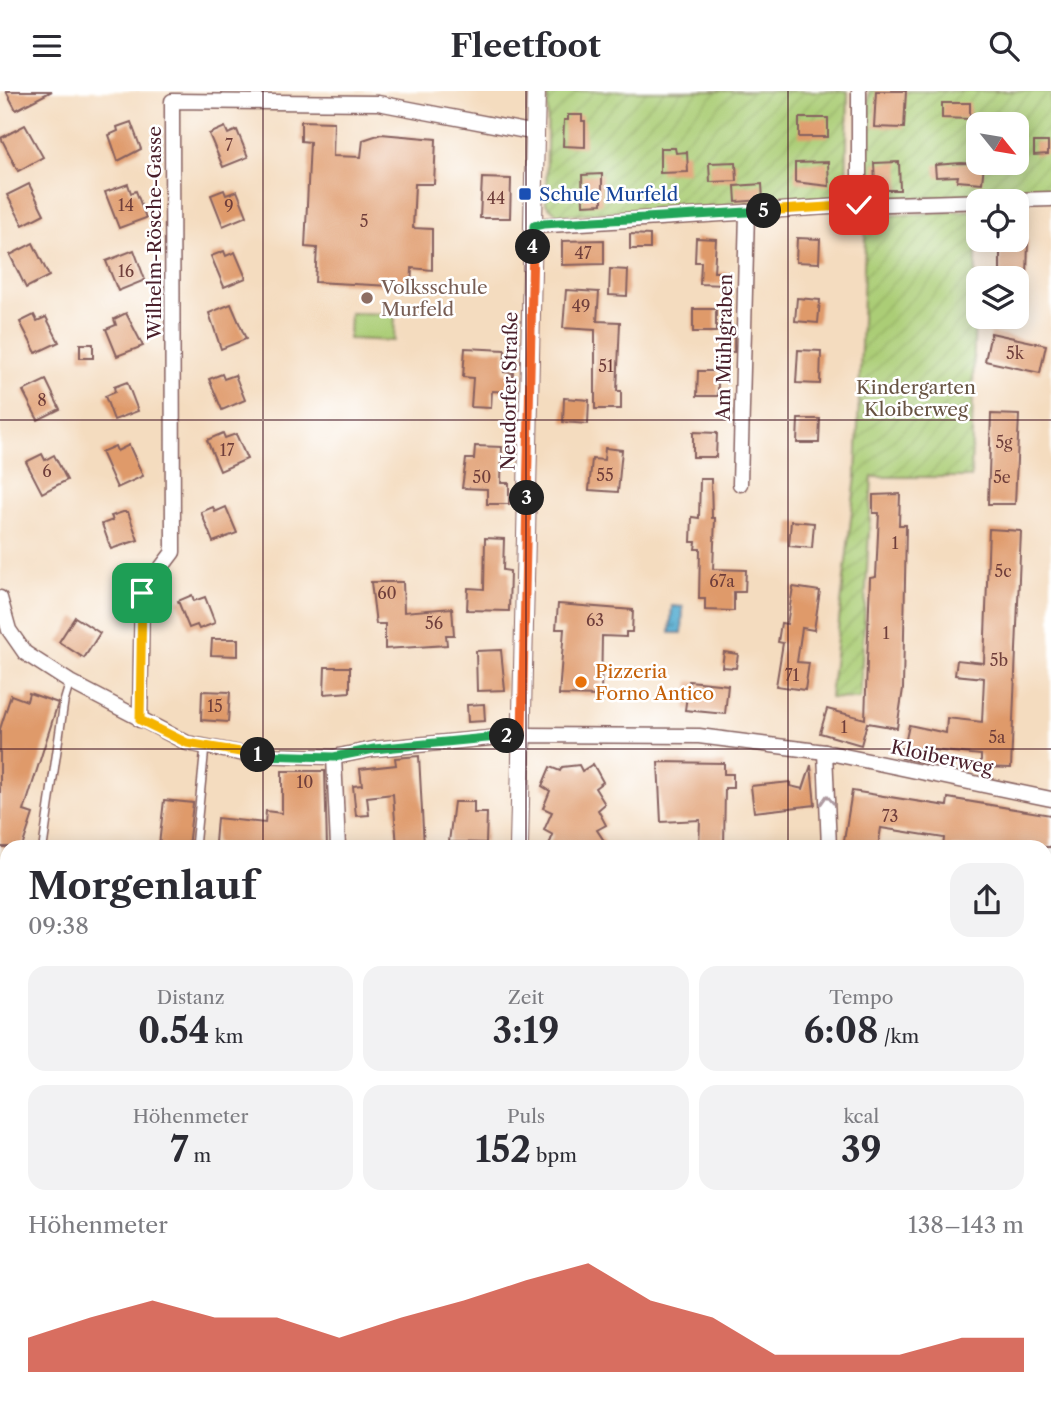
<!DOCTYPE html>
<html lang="de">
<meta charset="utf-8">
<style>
body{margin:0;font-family:"Libre Caslon Text",serif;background:#f2f2f3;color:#2b2b33;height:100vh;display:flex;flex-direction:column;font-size:26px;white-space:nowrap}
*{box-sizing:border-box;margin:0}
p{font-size:23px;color:#7c7c81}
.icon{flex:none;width:38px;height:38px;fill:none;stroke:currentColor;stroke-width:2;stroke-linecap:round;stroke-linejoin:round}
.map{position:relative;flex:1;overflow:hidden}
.drawer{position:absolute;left:0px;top:749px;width:1052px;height:567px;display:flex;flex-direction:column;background:#fff;border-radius:21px 21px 0 0;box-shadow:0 4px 18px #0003}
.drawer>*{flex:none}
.needle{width:46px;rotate:120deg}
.controls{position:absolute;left:966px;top:21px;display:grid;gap:14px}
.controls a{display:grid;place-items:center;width:63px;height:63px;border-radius:14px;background:#fff;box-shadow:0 4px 18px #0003;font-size:35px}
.pin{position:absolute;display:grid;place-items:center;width:60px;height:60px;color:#fff;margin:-30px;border-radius:14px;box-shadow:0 4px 10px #0006}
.km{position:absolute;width:35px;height:35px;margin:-18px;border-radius:50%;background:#222;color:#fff;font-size:19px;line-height:35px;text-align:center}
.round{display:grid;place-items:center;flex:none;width:74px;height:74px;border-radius:21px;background:#f2f2f3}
.overview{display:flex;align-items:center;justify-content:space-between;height:119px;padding:0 28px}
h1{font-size:38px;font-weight:800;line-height:52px}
.stats{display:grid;grid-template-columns:repeat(3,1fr);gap:10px;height:119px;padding:7px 28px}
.stats div{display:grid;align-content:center;border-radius:18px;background:#f2f2f3;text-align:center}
.stats b{font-size:35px;font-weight:800}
.stats small{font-size:19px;font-weight:400}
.stats p{font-size:19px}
.chart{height:196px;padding:14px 28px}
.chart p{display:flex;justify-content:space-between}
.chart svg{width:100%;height:126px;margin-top:7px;fill:#c8321e;opacity:.7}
header{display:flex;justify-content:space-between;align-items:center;height:91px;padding:0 28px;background:#fff;font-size:32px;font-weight:800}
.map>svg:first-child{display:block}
.green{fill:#abcd76;stroke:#7a7650;stroke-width:2}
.garden{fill:url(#garden-furrows);stroke:#7a7650;stroke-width:2;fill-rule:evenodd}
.water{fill:url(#water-ripples);stroke:#4f667e;stroke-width:2}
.building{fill:#df9a6a}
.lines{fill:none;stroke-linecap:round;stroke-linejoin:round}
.service-casing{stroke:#86615f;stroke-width:10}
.minor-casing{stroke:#86615f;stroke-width:17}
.tertiary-casing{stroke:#86615f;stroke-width:20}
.primary-casing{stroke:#86615f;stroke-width:25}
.service{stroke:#fff;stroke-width:7}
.minor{stroke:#fff;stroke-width:14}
.tertiary{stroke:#fff;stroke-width:18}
.primary{stroke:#fff;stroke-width:23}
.oneway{stroke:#ae9aa0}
.split-1-casing{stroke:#fff;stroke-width:14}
.split-2-casing{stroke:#fff;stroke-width:14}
.split-3-casing{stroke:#fff;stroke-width:14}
.split-4-casing{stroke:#fff;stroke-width:14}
.split-5-casing{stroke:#fff;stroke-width:14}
.split-6-casing{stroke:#fff;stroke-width:14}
.split-1{stroke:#f5b400;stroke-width:9}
.split-2{stroke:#22a559;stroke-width:9}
.split-3{stroke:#f0652b;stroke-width:9}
.split-4{stroke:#f0652b;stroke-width:9}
.split-5{stroke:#22a559;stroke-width:9}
.split-6{stroke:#f5b400;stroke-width:9}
.grid{fill:none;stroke:#4a1f2b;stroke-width:2;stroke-opacity:0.55}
.transit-dot{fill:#1a4fb4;stroke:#fff;stroke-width:2.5}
.education-dot{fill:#8d6e63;stroke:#fff;stroke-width:2.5}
.food-dot{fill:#e8710a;stroke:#fff;stroke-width:2.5}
.labels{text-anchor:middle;stroke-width:5;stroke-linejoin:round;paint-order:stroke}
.number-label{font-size:16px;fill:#6f3e3b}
.transit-label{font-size:19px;fill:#164399;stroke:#fff;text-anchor:start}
.street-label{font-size:19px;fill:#4a1f2b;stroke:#fff}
.education-label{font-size:19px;fill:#785e54;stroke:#fff;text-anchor:start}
.park-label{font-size:19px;fill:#675342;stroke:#fff}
.food-label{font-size:19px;fill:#c56008;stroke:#fff;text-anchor:start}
</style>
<header><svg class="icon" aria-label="menu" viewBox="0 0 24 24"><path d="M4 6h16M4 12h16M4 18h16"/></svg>Fleetfoot<svg class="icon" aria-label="search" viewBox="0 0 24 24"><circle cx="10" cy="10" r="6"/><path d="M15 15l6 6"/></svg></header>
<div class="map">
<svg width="1051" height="1316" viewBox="0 0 1051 1316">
<defs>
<pattern id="garden-furrows" width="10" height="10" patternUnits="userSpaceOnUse" patternTransform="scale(1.75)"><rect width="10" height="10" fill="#abcd76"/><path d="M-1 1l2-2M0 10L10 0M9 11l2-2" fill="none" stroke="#95b066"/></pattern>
<pattern id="water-ripples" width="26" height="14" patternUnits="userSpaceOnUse" patternTransform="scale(1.75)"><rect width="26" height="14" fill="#54add1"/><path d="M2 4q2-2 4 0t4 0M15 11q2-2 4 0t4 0" fill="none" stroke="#488caa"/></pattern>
</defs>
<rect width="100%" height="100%" fill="#fff"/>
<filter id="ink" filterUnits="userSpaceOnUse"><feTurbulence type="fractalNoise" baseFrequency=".0143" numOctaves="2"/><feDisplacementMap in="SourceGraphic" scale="14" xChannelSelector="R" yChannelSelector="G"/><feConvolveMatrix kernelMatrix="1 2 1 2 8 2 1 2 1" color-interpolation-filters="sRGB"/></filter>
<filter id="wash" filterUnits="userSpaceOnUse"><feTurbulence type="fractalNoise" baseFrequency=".00686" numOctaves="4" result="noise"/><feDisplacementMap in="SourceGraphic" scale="28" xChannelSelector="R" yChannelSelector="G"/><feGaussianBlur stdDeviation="1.57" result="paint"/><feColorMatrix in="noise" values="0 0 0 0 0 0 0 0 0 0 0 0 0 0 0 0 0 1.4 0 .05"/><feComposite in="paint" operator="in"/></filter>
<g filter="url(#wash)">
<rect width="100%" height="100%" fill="#f4dcbf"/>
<!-- green -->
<path class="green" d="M350,222l45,1 -1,27 -45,-2z"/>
<!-- garden -->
<g class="garden">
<path d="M548,0h300l-2,100 -8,9 -280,15 -12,-11z"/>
<path d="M869,0h182v101l-171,8 -14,-13zM978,33h39v39h-39z"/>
<path d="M977,119l-6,267h-99l-12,222 -30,-1 26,-222 10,-259z"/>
</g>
<!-- water -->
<path class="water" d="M672,515l11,1 -1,26h-12z"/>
<g id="blocks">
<!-- building -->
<g class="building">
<path d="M6,0h46l-36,19z"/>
<path d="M876,0h30l-2,37 -30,-1z"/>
<path d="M942,12h28v16l-28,-1z"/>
<path d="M568,24h14v6h3v26l-22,-1 1,-26h4z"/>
<rect x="799" y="27" width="29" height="19"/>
<path d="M301,30l33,1 -1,34 28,1 2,-17 18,-6 55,5 -2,45h-19l-2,44 19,1v41l-20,-2 -1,19 -96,-5 2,-34 -12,-1 5,-105 -9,-1z"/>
<path d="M131,31l10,27 -23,12 -9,-26 9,-4 -1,-4z"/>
<path d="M25,34l18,32 -25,14 -17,-33z"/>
<path d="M225,36l3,7 9,-4 11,27 -25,10 -14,-33z"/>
<path d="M1034,51h14v12l-14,1z"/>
<path d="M660,57h15l1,5 11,-1 1,20 -28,1z"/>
<path d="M736,71l1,19 -27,1 -1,-19z"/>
<path d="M828,71l1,24 -34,-4v-19z"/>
<path d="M899,71l1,28h-16v-6h-9l-1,-21z"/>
<path d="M961,72l23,1 -2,19 -25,-2 1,-5 -22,1 -1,-12z"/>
<path d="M602,83v30l-19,1 -1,-30z"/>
<path d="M482,87l29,1 -1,39h-30z"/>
<path d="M29,93l15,30 -21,11 -16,-30z"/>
<path d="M128,93l3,9 5,-2 10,27 -27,10 -14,-36z"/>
<path d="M762,93l1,16 -27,2 -1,-16z"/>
<path d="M224,99l2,5 11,-4 10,25 -24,10 -12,-31z"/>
<path d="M630,143l20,1v14h-20z"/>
<path d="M696,147l20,1 -2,33h13l-1,13 -26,-1 1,-22h-6z"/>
<path d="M797,147l23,1 -1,24 -23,-1z"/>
<path d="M604,149v24l-42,1v-24z"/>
<path d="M1000,149h28l-1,38h-27z"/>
<path d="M33,152l16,33 -23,12 -16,-33z"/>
<path d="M134,159l11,30 -27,11 -12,-30z"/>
<path d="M224,160l2,5 9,-4 11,26 -22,9 -13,-31z"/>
<path d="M610,178l18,1 -1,26 -18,-1z"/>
<path d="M566,199l33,2 -2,29 23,1 -3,69h4v18h-26v-79l-32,-2z"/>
<path d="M797,207l23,2 -2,23 -23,-2z"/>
<path d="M231,213l15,35 -25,10 -12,-36z"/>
<rect x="693" y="218" width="23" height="23"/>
<path d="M126,222l17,33 -26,10 -11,-27 10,-4 -2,-6z"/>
<path d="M34,224l3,6 9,-4 13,25 -23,11 -16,-31z"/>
<path d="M991,242l55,12 -6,28 -55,-12z"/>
<rect x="721" y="246" width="13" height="15"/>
<rect x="80" y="253" width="13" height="14"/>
<path d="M465,257l40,2 -1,22 9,1 -1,19 -20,-1 -1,17 -20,-1 2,-29 -10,-1z"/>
<path d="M798,259l23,1 -1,33 -24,-1z"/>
<path d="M698,280h20v25h-21z"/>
<path d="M222,283l2,5 11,-4 10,25 -23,10 -13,-31z"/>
<path d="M46,289l14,29 -22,11 -15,-29z"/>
<path d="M127,291l11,29 -24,9 -9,-24 10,-4 -1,-5z"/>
<path d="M564,307l25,2 -1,24 -25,-2z"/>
<path d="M991,323l28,1 -4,89h-27z"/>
<path d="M798,328h22l-1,24h-22z"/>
<path d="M693,341l24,1 -1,24h-23z"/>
<path d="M223,342l2,5 11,-4 11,25 -27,12 -13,-31z"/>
<path d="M129,354l14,31 -26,12 -16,-36 14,-6 2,5z"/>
<path d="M475,355l27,1 -1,36h8v21h-22v-15l-25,-1 4,-29h8z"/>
<path d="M605,357l17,2 -4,42 -29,-2 3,-31 12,1z"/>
<path d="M42,363l3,6 9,-5 13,25 -25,13 -16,-31z"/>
<path d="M700,388h11l1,39h3l-2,51 33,1 -1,22h-11v19l-29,-1v-11h-6l1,-50h-5l1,-7h-5l1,-25 7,1z"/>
<path d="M900,403l-1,31h7l-3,164 -6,39 -30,-5 -6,22 -41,-12 7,-24 38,10 5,-141 6,-1 3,-64h-6v-18z"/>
<path d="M213,416l2,5 11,-5 11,26 -24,9 -12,-30z"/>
<path d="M123,421h5l10,28 -27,9 -9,-25 11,-4 -2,-4z"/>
<path d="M791,430l23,2 -2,25 -23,-2z"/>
<path d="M989,438l32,2 -10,237 -30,-1v-12l-48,-5 -3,14 -28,-6 7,-33 37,8 1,-15 35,4 2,-44 -29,-3 2,-15 27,3z"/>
<path d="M485,447l19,1 -1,31 7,1 -1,40 -42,-1 1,-22 16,1z"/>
<path d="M371,491h32l1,30 48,-4 2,27h-8l1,10 -62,4v-25h-9z"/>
<path d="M793,496l27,4 -6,39 -12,-2 -5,34 12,1 -4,27 -29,-4 7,-43 -5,-1 3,-19 6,1z"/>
<path d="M192,504l2,6 11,-4 10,26 -16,6 -2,-4 -8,3 -11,-27z"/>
<path d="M558,513l75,6 -1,22h-6v5l-24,-1 -1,60 -42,-1 5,-66h-8z"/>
<path d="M75,526l25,16 -16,25 -25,-16z"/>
<path d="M212,548h26v17l-27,-1z"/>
<path d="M501,559l4,40 -28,1 -1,-40z"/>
<path d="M724,561l14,2 -2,14 -14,-1z"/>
<path d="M325,576h25v25l-26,2z"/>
<path d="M689,590l39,4 -3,29 -40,-4z"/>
<path d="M202,600l28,1 -2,30 -27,-2z"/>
<path d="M29,602l29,10 -34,108 9,3 -11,33h-22v-118l11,-34 16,6z"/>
<path d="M484,613l1,17 -17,1 -1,-17z"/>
<path d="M419,665l5,91h-27l-4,-53 -26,3 2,18 -13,1 -3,-30 9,-1 -2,-16 36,-4 -1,-7z"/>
<path d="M658,671l66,1v11h9v14h-8l-1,59h-25l1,-27 -39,2z"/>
<path d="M593,673l10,18 -8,6 10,16 -7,6 8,15 -9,5 11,17h-60l5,-12 -9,-5 8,-18 -9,-4 7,-17 -8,-5 8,-19 10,4 2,-4 17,-2 3,6z"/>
<path d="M811,674l4,40 -61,7 -3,-26 39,-4v4l13,3z"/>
<path d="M282,680h43l2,76h-93l-19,-4 2,-25 48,5 1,-12 16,2z"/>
<path d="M852,700l95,15 1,-8 103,17v32h-108l1,-9 -63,-10 -3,19h-35z"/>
<path d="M164,709l29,3 -5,44 -29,-2z"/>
<path d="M454,711h20v11h13l-1,30 -37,-1z"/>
</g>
</g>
</g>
<g filter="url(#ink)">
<use href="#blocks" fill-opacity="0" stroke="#86615f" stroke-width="2"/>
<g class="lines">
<defs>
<g id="service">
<path d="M43,756l21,-145 6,-20"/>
<path d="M195,756l10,-100"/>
<path d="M0,1291l7,1"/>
<path d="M99,1309l14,3 3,4"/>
<path d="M765,1309v7"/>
<path d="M52,1316l1,-7"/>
</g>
<g id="minor">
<path d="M859,0v114"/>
<path d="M534,135l325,-21 192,-6"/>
<path d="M740,393l7,-272"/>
<path d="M0,507l9,32 16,23 45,29 117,61 63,12 84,2 40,-8 148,-14 177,1 126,16 226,47"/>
<path d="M140,629l2,-127 31,-41 -1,-451 206,2 158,30"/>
<path d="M825,661l4,95"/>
<path d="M334,666l4,90"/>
<path d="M348,1309v7"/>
<path d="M778,1309v7"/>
<path d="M978,1309v7"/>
<path d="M458,1316v-7"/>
<path d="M658,1316l2,-7"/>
</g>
<path id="tertiary" d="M519,756l17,-756"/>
<g id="primary">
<path d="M0,1003h7"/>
<path d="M1045,1045l6,2"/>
</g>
</defs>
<!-- service casing -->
<use href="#service" class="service-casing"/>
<!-- minor casing -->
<use href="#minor" class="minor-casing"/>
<!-- tertiary casing -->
<use href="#tertiary" class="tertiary-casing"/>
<!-- primary casing -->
<use href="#primary" class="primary-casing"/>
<!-- service -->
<use href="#service" class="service"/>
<!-- minor -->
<use href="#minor" class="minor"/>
<!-- tertiary -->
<use href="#tertiary" class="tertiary"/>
<!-- primary -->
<use href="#primary" class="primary"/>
</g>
<!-- one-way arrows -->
<defs><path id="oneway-chevron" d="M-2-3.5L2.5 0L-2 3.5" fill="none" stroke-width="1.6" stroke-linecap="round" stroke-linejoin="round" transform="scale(1.75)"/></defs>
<use class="oneway" href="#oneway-chevron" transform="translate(827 709) rotate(-93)"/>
</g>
<g class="lines" filter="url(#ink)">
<defs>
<path id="split-1" d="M142,502l-2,127 47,23 71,12"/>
<path id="split-2" d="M258,664l76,2 40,-8 133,-13"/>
<path id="split-3" d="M507,645l15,-2 5,-236"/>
<path id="split-4" d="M527,407l6,-251"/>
<path id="split-5" d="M533,156l1,-21 9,-2 221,-13"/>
<path id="split-6" d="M764,120l95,-6"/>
</defs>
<!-- split-1 casing -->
<use href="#split-1" class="split-1-casing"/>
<!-- split-2 casing -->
<use href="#split-2" class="split-2-casing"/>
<!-- split-3 casing -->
<use href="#split-3" class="split-3-casing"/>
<!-- split-4 casing -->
<use href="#split-4" class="split-4-casing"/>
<!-- split-5 casing -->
<use href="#split-5" class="split-5-casing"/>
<!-- split-6 casing -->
<use href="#split-6" class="split-6-casing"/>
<!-- split-1 -->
<use href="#split-1" class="split-1"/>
<!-- split-2 -->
<use href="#split-2" class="split-2"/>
<!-- split-3 -->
<use href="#split-3" class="split-3"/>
<!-- split-4 -->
<use href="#split-4" class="split-4"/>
<!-- split-5 -->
<use href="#split-5" class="split-5"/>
<!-- split-6 -->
<use href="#split-6" class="split-6"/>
</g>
<!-- grid -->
<path class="grid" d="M263,0v756M526,0v756M788,0v756M0,329h1051M0,658h1051M0,987h7M1045,987h6M263,1309v7M526,1309v7M788,1309v7"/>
<!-- markers -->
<rect class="transit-dot" x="518" y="96" width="14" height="14" rx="3.5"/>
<circle class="education-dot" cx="367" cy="207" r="7"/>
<circle class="food-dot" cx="581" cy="591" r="7"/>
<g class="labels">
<!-- number labels -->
<g class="number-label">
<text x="229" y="60">7</text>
<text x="496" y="113">44</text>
<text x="126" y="120">14</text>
<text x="229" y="121">9</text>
<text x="364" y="136">5</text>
<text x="583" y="168">47</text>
<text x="126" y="186">16</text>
<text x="581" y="221">49</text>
<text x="1015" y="268">5k</text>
<text x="606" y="281">51</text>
<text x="42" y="315">8</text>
<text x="1004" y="357">5g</text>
<text x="227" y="365">17</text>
<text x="47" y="386">6</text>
<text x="605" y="390">55</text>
<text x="482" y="392">50</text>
<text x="1002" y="392">5e</text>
<text x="895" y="458">1</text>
<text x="1003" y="486">5c</text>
<text x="722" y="496">67a</text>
<text x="387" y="508">60</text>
<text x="595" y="535">63</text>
<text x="434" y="538">56</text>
<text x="886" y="548">1</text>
<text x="999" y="575">5b</text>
<text x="792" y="590">71</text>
<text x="215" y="621">15</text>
<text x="844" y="642">1</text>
<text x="997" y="652">5a</text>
<text x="305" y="697">10</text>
<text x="890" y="731">73</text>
</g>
<!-- transit labels -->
<g class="transit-label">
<text x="539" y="110">Schule Murfeld</text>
</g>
<!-- street labels -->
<g class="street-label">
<text transform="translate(154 142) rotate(-90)" y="7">Wilhelm-Rösche-Gasse</text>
<text transform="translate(724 256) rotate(-89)" y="7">Am Mühlgraben</text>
<text transform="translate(509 300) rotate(-89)" y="7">Neudorfer Straße</text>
<text transform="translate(942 666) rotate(12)" y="7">Kloiberweg</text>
</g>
<!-- education labels -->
<g class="education-label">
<text x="381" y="203">Volksschule<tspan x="381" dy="22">Murfeld</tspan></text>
</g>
<!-- park labels -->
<g class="park-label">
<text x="916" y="303">Kindergarten<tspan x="916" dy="22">Kloiberweg</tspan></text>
</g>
<!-- food labels -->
<g class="food-label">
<text x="595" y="587">Pizzeria<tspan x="595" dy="22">Forno Antico</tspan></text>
</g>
</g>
</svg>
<div class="controls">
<a><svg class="needle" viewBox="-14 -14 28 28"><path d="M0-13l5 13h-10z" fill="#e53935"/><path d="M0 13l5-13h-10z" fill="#7c7c81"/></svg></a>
<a><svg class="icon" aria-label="locate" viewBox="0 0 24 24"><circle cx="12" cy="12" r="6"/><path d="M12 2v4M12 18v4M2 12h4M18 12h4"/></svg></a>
<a><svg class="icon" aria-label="layers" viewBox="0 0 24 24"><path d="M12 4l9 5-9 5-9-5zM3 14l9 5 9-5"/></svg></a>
</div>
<div class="pin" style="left:142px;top:502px;background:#1e9e55"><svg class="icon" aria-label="arrive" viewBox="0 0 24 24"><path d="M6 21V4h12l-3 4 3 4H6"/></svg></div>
<div class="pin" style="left:859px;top:114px;background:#d93025"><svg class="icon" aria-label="check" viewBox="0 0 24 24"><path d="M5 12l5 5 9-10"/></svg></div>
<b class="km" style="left:258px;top:664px">1</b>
<b class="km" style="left:507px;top:645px">2</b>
<b class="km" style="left:527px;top:407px">3</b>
<b class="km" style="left:533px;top:156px">4</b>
<b class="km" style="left:764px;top:120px">5</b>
<section class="drawer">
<div class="overview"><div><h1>Morgenlauf</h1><p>09:38</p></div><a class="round"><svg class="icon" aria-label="share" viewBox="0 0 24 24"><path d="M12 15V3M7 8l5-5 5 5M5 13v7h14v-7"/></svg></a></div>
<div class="stats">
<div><p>Distanz</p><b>0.54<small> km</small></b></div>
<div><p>Zeit</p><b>3:19</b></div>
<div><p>Tempo</p><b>6:08<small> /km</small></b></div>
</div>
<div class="stats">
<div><p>Höhenmeter</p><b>7<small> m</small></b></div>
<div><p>Puls</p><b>152<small> bpm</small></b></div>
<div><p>kcal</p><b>39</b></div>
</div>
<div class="chart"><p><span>Höhenmeter</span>138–143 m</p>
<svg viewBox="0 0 160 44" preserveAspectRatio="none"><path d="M0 44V32L10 25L20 19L30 25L40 25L50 32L60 25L70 19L80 12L90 6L100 19L110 25L120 38L130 38L140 38L150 32L160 32V44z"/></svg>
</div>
</section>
</div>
